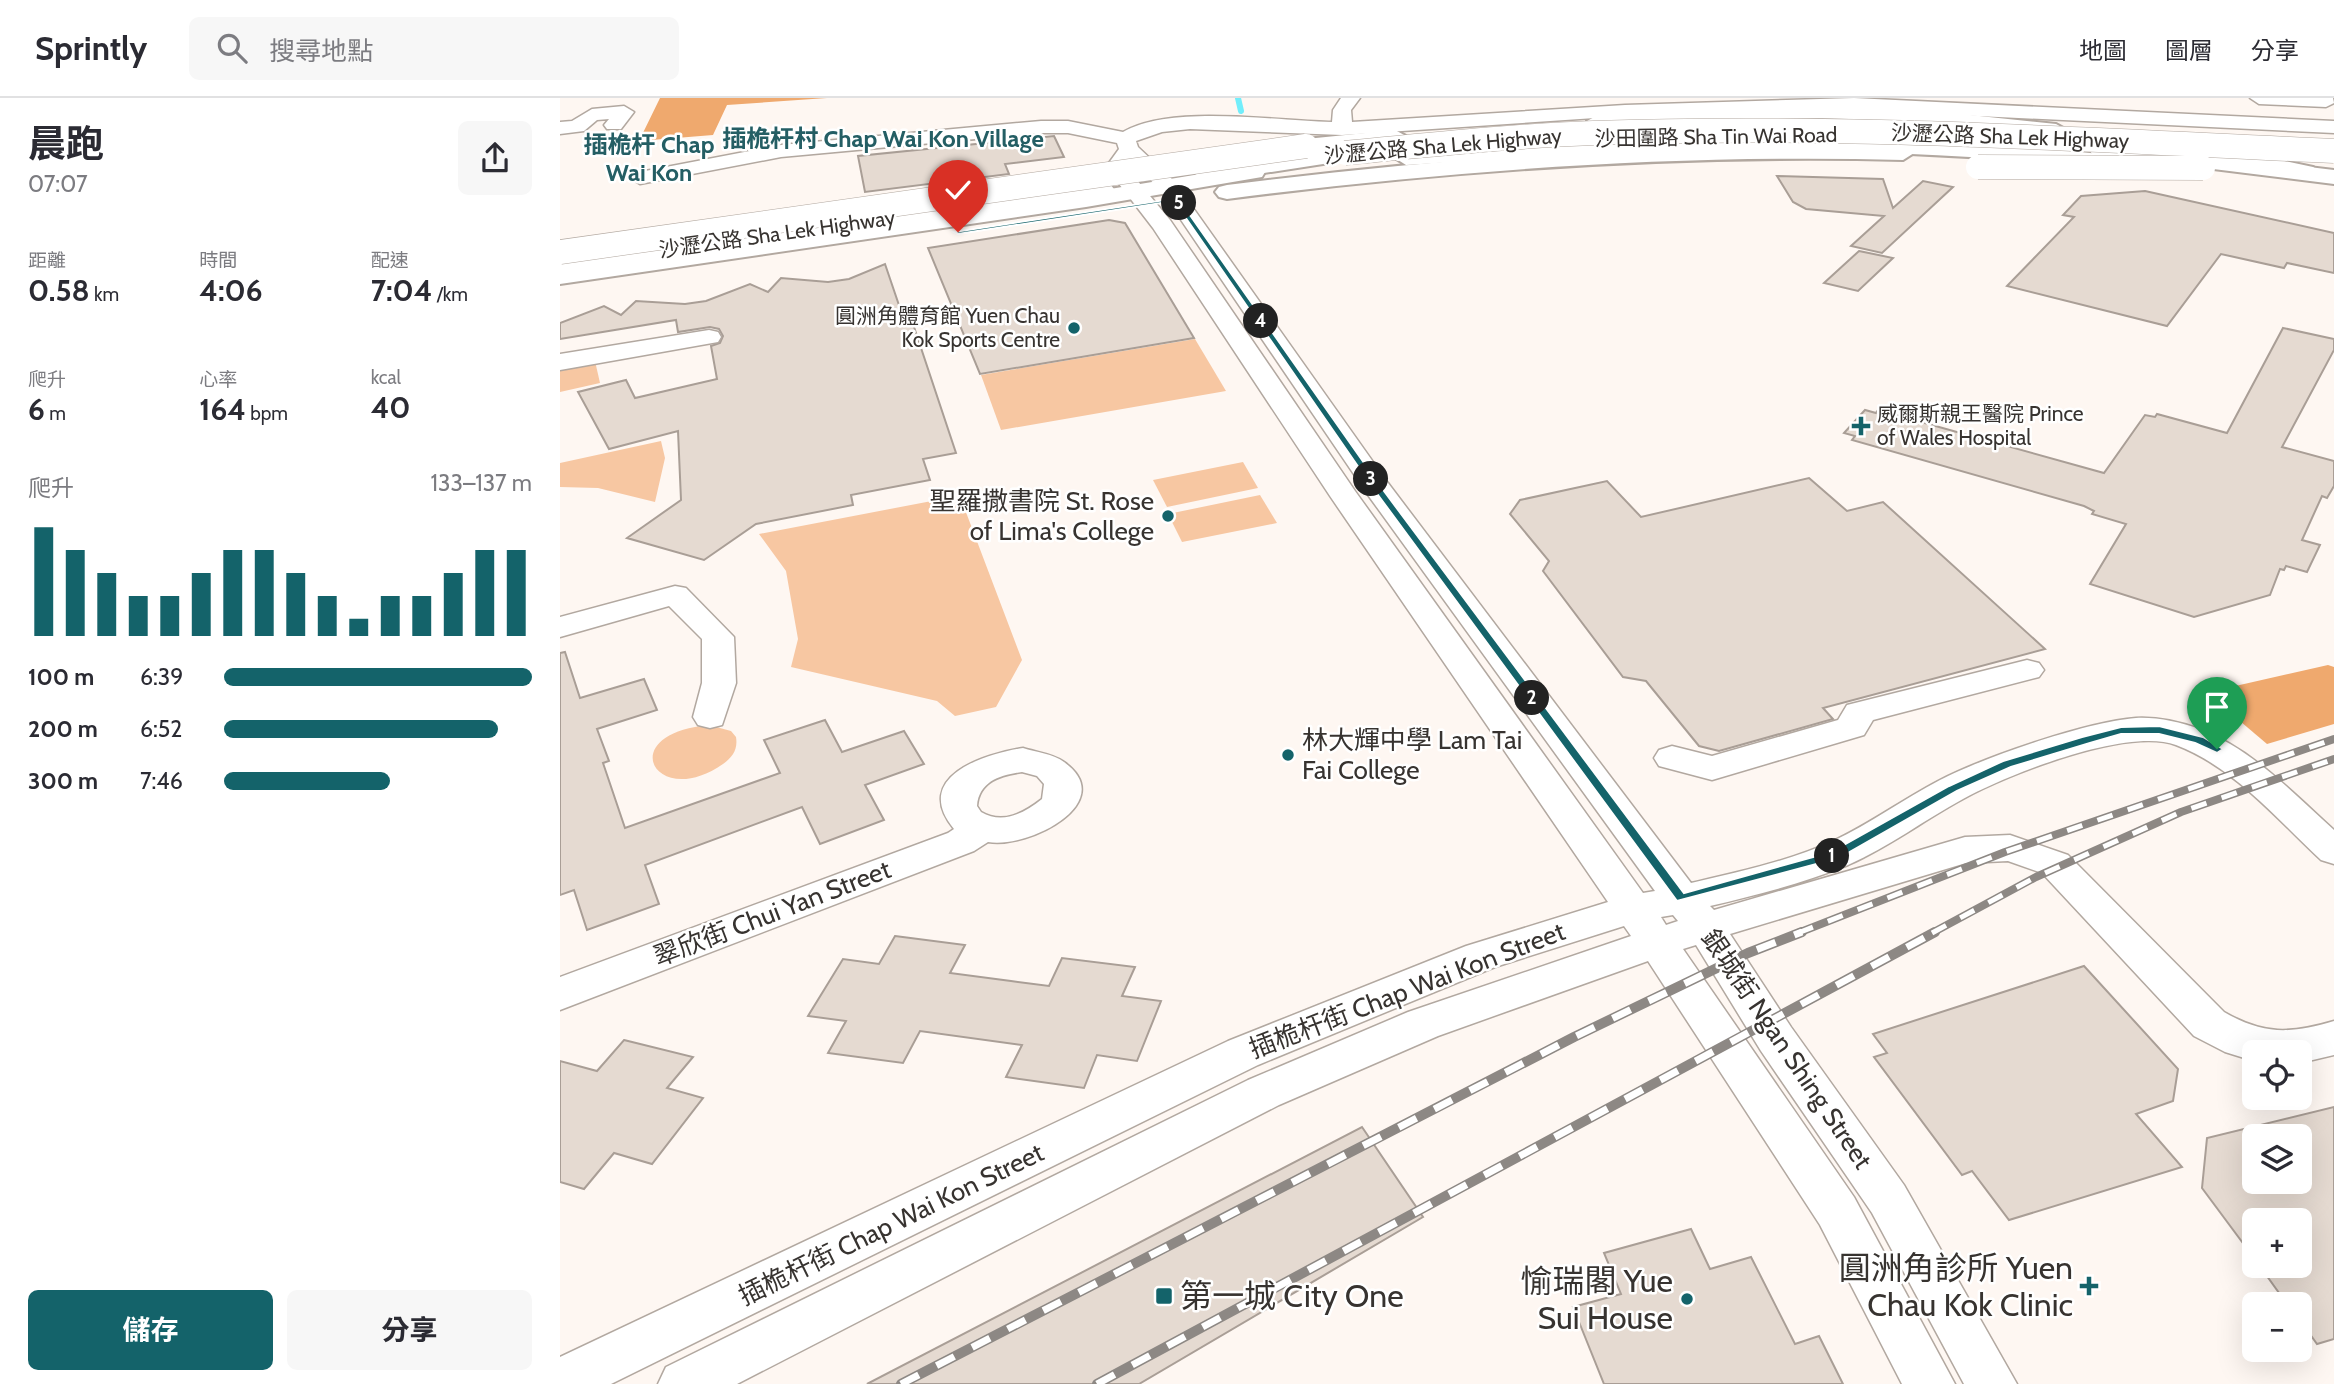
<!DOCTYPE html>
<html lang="zh-TW">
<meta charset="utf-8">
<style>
body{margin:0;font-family:Cabin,"Noto Sans TC",sans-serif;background:#f7f7f7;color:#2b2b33;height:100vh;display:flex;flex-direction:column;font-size:26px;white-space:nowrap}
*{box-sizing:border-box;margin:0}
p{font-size:23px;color:#7c7c81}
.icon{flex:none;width:38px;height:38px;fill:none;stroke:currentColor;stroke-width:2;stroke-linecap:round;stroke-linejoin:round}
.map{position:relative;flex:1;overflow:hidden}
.sheet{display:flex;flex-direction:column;background:#fff;width:560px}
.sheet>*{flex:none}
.buttons{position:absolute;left:1682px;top:942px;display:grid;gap:14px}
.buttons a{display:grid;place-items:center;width:70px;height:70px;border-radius:10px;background:#fff;box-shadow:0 7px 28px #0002;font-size:35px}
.pin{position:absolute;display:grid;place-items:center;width:60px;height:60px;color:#fff;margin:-72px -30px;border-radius:50% 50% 50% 0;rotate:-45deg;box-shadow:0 0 7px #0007}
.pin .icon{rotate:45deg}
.km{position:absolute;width:35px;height:35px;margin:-18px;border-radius:50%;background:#222;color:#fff;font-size:19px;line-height:35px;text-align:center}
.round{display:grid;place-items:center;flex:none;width:74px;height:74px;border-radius:10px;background:#f7f7f7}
.summary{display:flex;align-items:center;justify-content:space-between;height:119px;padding:0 28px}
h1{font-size:38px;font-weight:700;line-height:52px}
.figures{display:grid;grid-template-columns:repeat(3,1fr);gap:10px;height:119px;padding:7px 28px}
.figures div{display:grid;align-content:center}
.figures b{font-size:30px;font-weight:700}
.figures small{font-size:19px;font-weight:400}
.figures p{font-size:19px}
.chart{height:196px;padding:14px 28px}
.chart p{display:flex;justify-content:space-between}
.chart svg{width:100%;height:126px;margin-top:7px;stroke:#14636a;stroke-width:6}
.action{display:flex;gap:14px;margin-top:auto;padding:14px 28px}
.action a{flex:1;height:80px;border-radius:10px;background:#14636a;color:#fff;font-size:28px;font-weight:700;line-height:80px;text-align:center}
.action a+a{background:#f7f7f7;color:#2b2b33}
ul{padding:0 28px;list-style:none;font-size:23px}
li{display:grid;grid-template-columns:112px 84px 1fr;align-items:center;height:52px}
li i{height:18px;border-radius:9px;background:#14636a}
header{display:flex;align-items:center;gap:42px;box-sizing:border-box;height:98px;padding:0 35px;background:#fff;border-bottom:2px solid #e1e1e2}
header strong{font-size:33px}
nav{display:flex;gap:38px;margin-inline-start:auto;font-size:24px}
.search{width:490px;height:63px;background:#f7f7f7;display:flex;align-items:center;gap:18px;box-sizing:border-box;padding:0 24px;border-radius:10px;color:#7c7c81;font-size:26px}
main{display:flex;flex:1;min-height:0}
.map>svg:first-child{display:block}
.green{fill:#f7c7a2}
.forest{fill:#efa96e}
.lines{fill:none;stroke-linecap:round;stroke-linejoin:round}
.stream{stroke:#72eefb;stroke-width:6}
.building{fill:#e5dad1;stroke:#a99e96;stroke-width:2;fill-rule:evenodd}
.minor-casing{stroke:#b2a8a0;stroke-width:3}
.major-casing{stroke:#b2a8a0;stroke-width:4}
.highway-casing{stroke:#b2a8a0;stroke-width:4}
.minor{fill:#fff;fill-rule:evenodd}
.major{fill:#fff;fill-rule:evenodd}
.highway{fill:#fff;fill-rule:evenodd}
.rail-far1-casing{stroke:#8d8884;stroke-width:8}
.rail-casing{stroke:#8d8884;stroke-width:10}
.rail-far1{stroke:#fff;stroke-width:5;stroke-dasharray:16;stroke-linecap:butt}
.rail{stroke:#fff;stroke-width:7;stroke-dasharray:20;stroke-linecap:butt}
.highway-bridge-casing{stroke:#b2a8a0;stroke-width:25;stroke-linecap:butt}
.highway-bridge{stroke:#fff;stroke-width:24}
.route{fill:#14636a;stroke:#fff;stroke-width:2}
.poi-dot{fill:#14636a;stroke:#fff;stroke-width:2.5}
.labels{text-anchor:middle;stroke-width:5;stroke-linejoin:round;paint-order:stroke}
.far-street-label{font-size:21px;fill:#373330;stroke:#fff}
.far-poi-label{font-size:21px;fill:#373330;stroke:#fff;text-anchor:end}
.far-quarter-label{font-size:24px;font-weight:bold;fill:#245e64;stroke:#fff}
.poi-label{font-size:26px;fill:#373330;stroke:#fff;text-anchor:end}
.street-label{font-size:26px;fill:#373330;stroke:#fff}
.near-poi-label{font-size:32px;fill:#373330;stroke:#fff;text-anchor:end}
</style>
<header>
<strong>Sprintly</strong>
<div class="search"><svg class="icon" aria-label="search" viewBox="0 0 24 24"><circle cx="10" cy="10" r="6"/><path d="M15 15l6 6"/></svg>搜尋地點</div>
<nav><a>地圖</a><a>圖層</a><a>分享</a></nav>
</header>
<main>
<section class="sheet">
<div class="summary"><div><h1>晨跑</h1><p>07:07</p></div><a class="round"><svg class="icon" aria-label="share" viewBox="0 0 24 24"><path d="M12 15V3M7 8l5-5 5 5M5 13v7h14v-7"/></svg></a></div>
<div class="figures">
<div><p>距離</p><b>0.58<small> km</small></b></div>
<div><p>時間</p><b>4:06</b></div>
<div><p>配速</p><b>7:04<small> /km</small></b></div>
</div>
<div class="figures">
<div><p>爬升</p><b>6<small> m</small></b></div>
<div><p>心率</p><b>164<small> bpm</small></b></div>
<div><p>kcal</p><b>40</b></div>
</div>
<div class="chart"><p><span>爬升</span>133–137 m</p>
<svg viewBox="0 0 160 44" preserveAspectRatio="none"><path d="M5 44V6M15 44V14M25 44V22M35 44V30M45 44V30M55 44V22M65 44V14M75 44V14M85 44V22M95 44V30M105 44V38M115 44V30M125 44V30M135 44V22M145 44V14M155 44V14"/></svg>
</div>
<ul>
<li><b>100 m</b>6:39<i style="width:100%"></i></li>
<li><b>200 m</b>6:52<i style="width:89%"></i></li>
<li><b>300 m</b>7:46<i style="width:54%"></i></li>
</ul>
<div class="action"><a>儲存</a><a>分享</a></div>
</section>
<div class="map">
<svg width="1774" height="1286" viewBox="0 0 1774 1286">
<rect width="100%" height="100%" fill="#fef7f2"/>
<!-- green -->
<g class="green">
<path d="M635,241l31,52 -225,39 -20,-55z"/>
<path d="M35,263l5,22 -40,9v-25z"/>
<path d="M101,343l4,17 -10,44 -57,-14 -38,-1v-24z"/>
<path d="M683,364l15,26 -91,19 -14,-27z"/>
<path d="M700,397l17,28 -95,19 -14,-28z"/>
<path d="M377,402l27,7 58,153 -26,47 -41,9 -18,-15 -146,-34 7,-28 -12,-68 -27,-37z"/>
<path d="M149,627l22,6 5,6c2,12 -3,20 -13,27 -67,47 -111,-30 -14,-39z"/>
</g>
<!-- forest -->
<g class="forest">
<path d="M100,0h167l-100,7 -14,30 -74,6z"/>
<path d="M1768,567l6,2v57l-67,20 -46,-39 -4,-8 14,-10z"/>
</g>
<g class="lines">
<!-- stream -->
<path class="stream" d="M678,0l3,13"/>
</g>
<!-- building -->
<g class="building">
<path d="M494,38l10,21 -59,7 4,10 -144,18 -7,-36z"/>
<path d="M1217,78l106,3 10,29 30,-27 30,6 -71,66 -31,-7 33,-30 -78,-7 -13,-7z"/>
<path d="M1585,93l189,42v40l-47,-10 -3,5 -63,-14 -54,72 -160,-40 67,-69 -11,-2 18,-19z"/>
<path d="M549,122l16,3 69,115 -214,36 -52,-126z"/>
<path d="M1299,153l34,7 -35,33 -34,-8z"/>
<path d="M325,166l17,50 7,-2 47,141 -33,6 7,21 -79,15 2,10 -97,19 -52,36 -77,-22 54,-38 -3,-69 -69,18 -31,-57 48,-12 9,18 82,-19 -6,-33 9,-3 3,-7 -4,-7 -9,-2 -32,5 -2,-12 -116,19v-16l44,-17 17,9 15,-14 49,3 21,-3 44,-17 18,8 13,-14 47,4 21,-3z"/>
<path d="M1723,230l51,11v11l-52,97 52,14v25l-7,12 -5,-2 -20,44 18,5 -13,27 -21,-6 -2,4 -4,-1 -10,26 -76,22 -104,-33 36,-60 -34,-10 2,-3 -10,-5 -232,-66 3,-4 -11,-3 21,-23 11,3 2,-3 226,63 41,-58 10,2 2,-3 70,19z"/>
<path d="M1249,380l38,33 36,-9 162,147 -222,59 10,11 -114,32 -20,-5 -53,-65 -23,-4 -80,-106 6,-10 -39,-47 10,-14 87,-19 34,36z"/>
<path d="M5,554l15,46 64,-19 13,31 -60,19 12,32 -6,2 22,65 155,-55 -16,-33 61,-20 17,32 62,-21 20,33 -59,21 19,35 -64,24 -18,-37 -157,58 14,39 -72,26 -13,-40 -14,5v-242z"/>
<path d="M335,838l70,9 -15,28 61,8 38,5 13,-28 73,9 -13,29 39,5 -24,60 -40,-6 -13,33 -78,-11 16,-32 -102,-14 -17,32 -75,-10 18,-32 -38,-5 35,-57 36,5z"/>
<path d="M1524,868l94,103 -5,32 -37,13 46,53 -173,53 -37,-49 -10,4 -88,-118 13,-4 -14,-19z"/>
<path d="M64,942l69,17 -26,31 36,10 -51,66 -38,-11 -30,36 -24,-7v-121l37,10z"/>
<path d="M1774,1009v232l-17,5 -17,-24v-16h-13l-28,-39h41v-45h-46v38l-52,-70 5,-50zM1694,1038h46v45h-46z"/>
<path d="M802,1029l61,90 -284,167h-272z"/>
<path d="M1131,1131l19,40 41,-12 44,87 24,-8 24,48h-239l-31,-77 48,-13 -17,-41z"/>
</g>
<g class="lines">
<defs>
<g id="minor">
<path d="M781,0h19l-9,12 1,12 273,-17 229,-7 480,23v12l-480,-23 -229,6 -283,19 -152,-6 -28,3 -26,9 2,6 36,34 214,302 303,400c48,-11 98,-22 142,-42 37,-17 70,-42 107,-61 45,-23 146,-58 196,-62 21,-1 44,4 63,11 53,20 93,63 135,101v34l-13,-4c-44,-41 -87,-93 -145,-115 -48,-18 -168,29 -213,54 -39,21 -74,48 -115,66 -44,18 -91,30 -138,41l4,4 251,-73 45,-2 58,20 156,157c40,23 66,22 110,9v34l-34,8v-11h-46v9l-29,-9 -31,-16 -152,-163 -34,-12 -42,2 -236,71 61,93 113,158 113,199h-53l-92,-171 -111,-162 -65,-106 -13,4 171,248 101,187h-53l-82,-159 -172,-264 -210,75 -159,69 -542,279h-79l8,-17 582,-287 160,-68 223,-76 -7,-10 -129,41 -237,98 -647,319h-51v-27l668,-316 238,-95 142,-44 -278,-406 -177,-268 -47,-61 13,-18 -2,-6 -49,-10h-27l-260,24 -141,27 -10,-6 10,-6 141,-27 260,-24h27l55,11c48,-28 153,-11 209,-10l1,-12zM570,63l30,28 208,306 287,396 -12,2 -288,-402 -185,-271 -44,-53zM1113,817l5,6 -12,4 -5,-8z"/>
<path d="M1690,0h83l1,5 -8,4 -67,-3z"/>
<path d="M64,8l10,6 -13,17h-14l-3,-4 5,-6 -12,1 -13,11 -24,3v-12l12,-1 20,-12z"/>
<path d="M149,232l9,2 3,5 -3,5 -158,28v-16z"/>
<path d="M115,488l11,2 48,49 2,46 -14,42 -12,3 -12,-3 -5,-8 9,-34v-44l-33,-33 -109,31v-20z"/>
<path d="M1467,562l12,3 5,7 -5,7 -166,43 -9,15 -152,45 -53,-14 -5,-8 5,-8 13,-4 40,10 126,-36 9,-15z"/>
<path d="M463,650c12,4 31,6 41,14 56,40 -35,87 -76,80l-14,9 -414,159v-33l388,-144 6,-4c-43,-52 30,-75 69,-81zM462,674l15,4 7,8 -2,15c-18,14 -39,26 -61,13l-4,-6c2,-25 24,-31 45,-34z"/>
</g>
<g id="major">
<path d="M1540,44l234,28v14l-242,-30 -3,-5z"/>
<path d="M1259,46l84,2 11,7 -11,7c-227,-6 -451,10 -676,39l-8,-2 -4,-5 4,-5 8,-2c197,-25 393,-40 592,-41z"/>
<path d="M694,67l8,2 3,5 -3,5 -176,30 -526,77v-16l526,-75z"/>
</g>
<g id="highway">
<path d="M1209,8l144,3 143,15 11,6 -11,6c-95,-12 -191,-19 -287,-18 -57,1 -114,6 -171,9l-11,-6 11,-6z"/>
<path d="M835,32l11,6 -3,5 -65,8 9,6 -11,7 -130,20 -11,-7 11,-7 109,-17h-17l-3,-5 11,-7z"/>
<path d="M1199,37c118,2 235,8 352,20l11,7 -11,7c-236,-26 -469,-21 -705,-4l-11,-7 11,-7 176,-11z"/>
<path d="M1625,42l128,27 11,7 -11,7 -136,-29 -3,-5z"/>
<path d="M542,84l8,2 4,5 -4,5 -550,79v-16z"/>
</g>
</defs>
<!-- minor casing -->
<use href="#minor" class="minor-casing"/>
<!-- major casing -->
<use href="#major" class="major-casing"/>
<!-- highway casing -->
<use href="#highway" class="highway-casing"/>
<!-- minor -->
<use href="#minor" class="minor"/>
<!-- major -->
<use href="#major" class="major"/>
<!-- highway -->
<use href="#highway" class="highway"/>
<defs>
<g id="rail-far1">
<path d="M1238,835l207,-81 329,-113"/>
<path d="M1372,835l104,-56 145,-65 153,-53"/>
</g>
<g id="rail">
<path d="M341,1286l673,-347 174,-84 54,-21"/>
<path d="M537,1286l838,-452"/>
</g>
</defs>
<!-- rail-far1 casing -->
<use href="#rail-far1" class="rail-far1-casing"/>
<!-- rail casing -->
<use href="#rail" class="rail-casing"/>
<!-- rail-far1 -->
<use href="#rail-far1" class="rail-far1"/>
<!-- rail -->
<use href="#rail" class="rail"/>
<defs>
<g id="highway-bridge">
<path d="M785,55c83,-8 165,-17 248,-20 247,-9 494,7 741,18"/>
<path d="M1418,69l225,1"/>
<path d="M0,154l746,-106"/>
</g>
</defs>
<!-- highway-bridge casing -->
<use href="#highway-bridge" class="highway-bridge-casing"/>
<!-- highway-bridge -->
<use href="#highway-bridge" class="highway-bridge"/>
</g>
<!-- route -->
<path class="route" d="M618,100l203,289 303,406 147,-41 118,-66 54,-25 79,-24 39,-10 38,-1 44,11 20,12 -6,4 -22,-10 -36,-9h-38l-31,9 -79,24 -54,24 -118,67 -162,43 -302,-410 -201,-290 -216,33 -4,-2z"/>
<!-- markers -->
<g class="poi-dot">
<circle cx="514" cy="230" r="7"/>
<path d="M1297.5 317.5h7v7h7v7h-7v7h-7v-7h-7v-7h7z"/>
<circle cx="608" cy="418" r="7"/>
<circle cx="728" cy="657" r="7"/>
<path d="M1525.5 1177.5h7v7h7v7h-7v7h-7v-7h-7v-7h7z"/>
<rect x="595" y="1189" width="18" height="18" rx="3.5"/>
<circle cx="1127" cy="1201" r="7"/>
</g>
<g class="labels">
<!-- far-street labels -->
<g class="far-street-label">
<text transform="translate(1156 39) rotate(-1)" y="7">沙田圍路 Sha Tin Wai Road</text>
<text transform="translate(1450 39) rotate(2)" y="7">沙瀝公路 Sha Lek Highway</text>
<text transform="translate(883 48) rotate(-5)" y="7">沙瀝公路 Sha Lek Highway</text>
<text transform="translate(217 136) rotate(-8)" y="7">沙瀝公路 Sha Lek Highway</text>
</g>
<!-- far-poi labels -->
<g class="far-poi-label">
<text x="500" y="225">圓洲角體育館 Yuen Chau<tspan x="500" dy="24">Kok Sports Centre</tspan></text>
<text x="1317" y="323" text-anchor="start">威爾斯親王醫院 Prince<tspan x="1317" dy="24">of Wales Hospital</tspan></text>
</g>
<!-- far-quarter labels -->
<g class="far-quarter-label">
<text x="323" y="49">插桅杆村 Chap Wai Kon Village</text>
<text x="89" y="55">插桅杆 Chap<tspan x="89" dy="28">Wai Kon</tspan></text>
</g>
<!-- poi labels -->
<g class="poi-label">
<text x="594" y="412">聖羅撒書院 St. Rose<tspan x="594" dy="30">of Lima's College</tspan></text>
<text x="742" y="651" text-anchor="start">林大輝中學 Lam Tai<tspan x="742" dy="30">Fai College</tspan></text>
</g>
<!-- street labels -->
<g class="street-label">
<text transform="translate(212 815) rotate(-21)" y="9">翠欣街 Chui Yan Street</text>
<text transform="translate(847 892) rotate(-21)" y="9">插桅杆街 Chap Wai Kon Street</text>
<text transform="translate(1227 951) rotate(56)" y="9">銀城街 Ngan Shing Street</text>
<text transform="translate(331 1126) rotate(-26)" y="9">插桅杆街 Chap Wai Kon Street</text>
</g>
<!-- near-poi labels -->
<g class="near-poi-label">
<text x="1513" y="1181">圓洲角診所 Yuen<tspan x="1513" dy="37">Chau Kok Clinic</tspan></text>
<text x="1113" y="1194">愉瑞閣 Yue<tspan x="1113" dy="37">Sui House</tspan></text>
<text x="620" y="1209" text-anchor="start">第一城 City One</text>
</g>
</g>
</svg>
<div class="buttons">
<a><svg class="icon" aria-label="locate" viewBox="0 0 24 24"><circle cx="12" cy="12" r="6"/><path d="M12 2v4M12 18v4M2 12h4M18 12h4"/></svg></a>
<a><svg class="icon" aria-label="layers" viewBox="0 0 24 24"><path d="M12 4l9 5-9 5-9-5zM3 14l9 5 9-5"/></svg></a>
<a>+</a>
<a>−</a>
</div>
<div class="pin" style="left:1657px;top:651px;background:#1e9e55"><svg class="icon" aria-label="arrive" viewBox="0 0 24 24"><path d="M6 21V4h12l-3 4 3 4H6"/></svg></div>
<div class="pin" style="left:398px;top:134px;background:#d93025"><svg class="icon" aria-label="check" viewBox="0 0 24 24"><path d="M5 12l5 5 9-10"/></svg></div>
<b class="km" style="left:1272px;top:758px">1</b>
<b class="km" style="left:972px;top:600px">2</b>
<b class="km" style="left:811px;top:381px">3</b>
<b class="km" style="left:701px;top:223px">4</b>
<b class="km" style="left:619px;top:105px">5</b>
</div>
</main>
